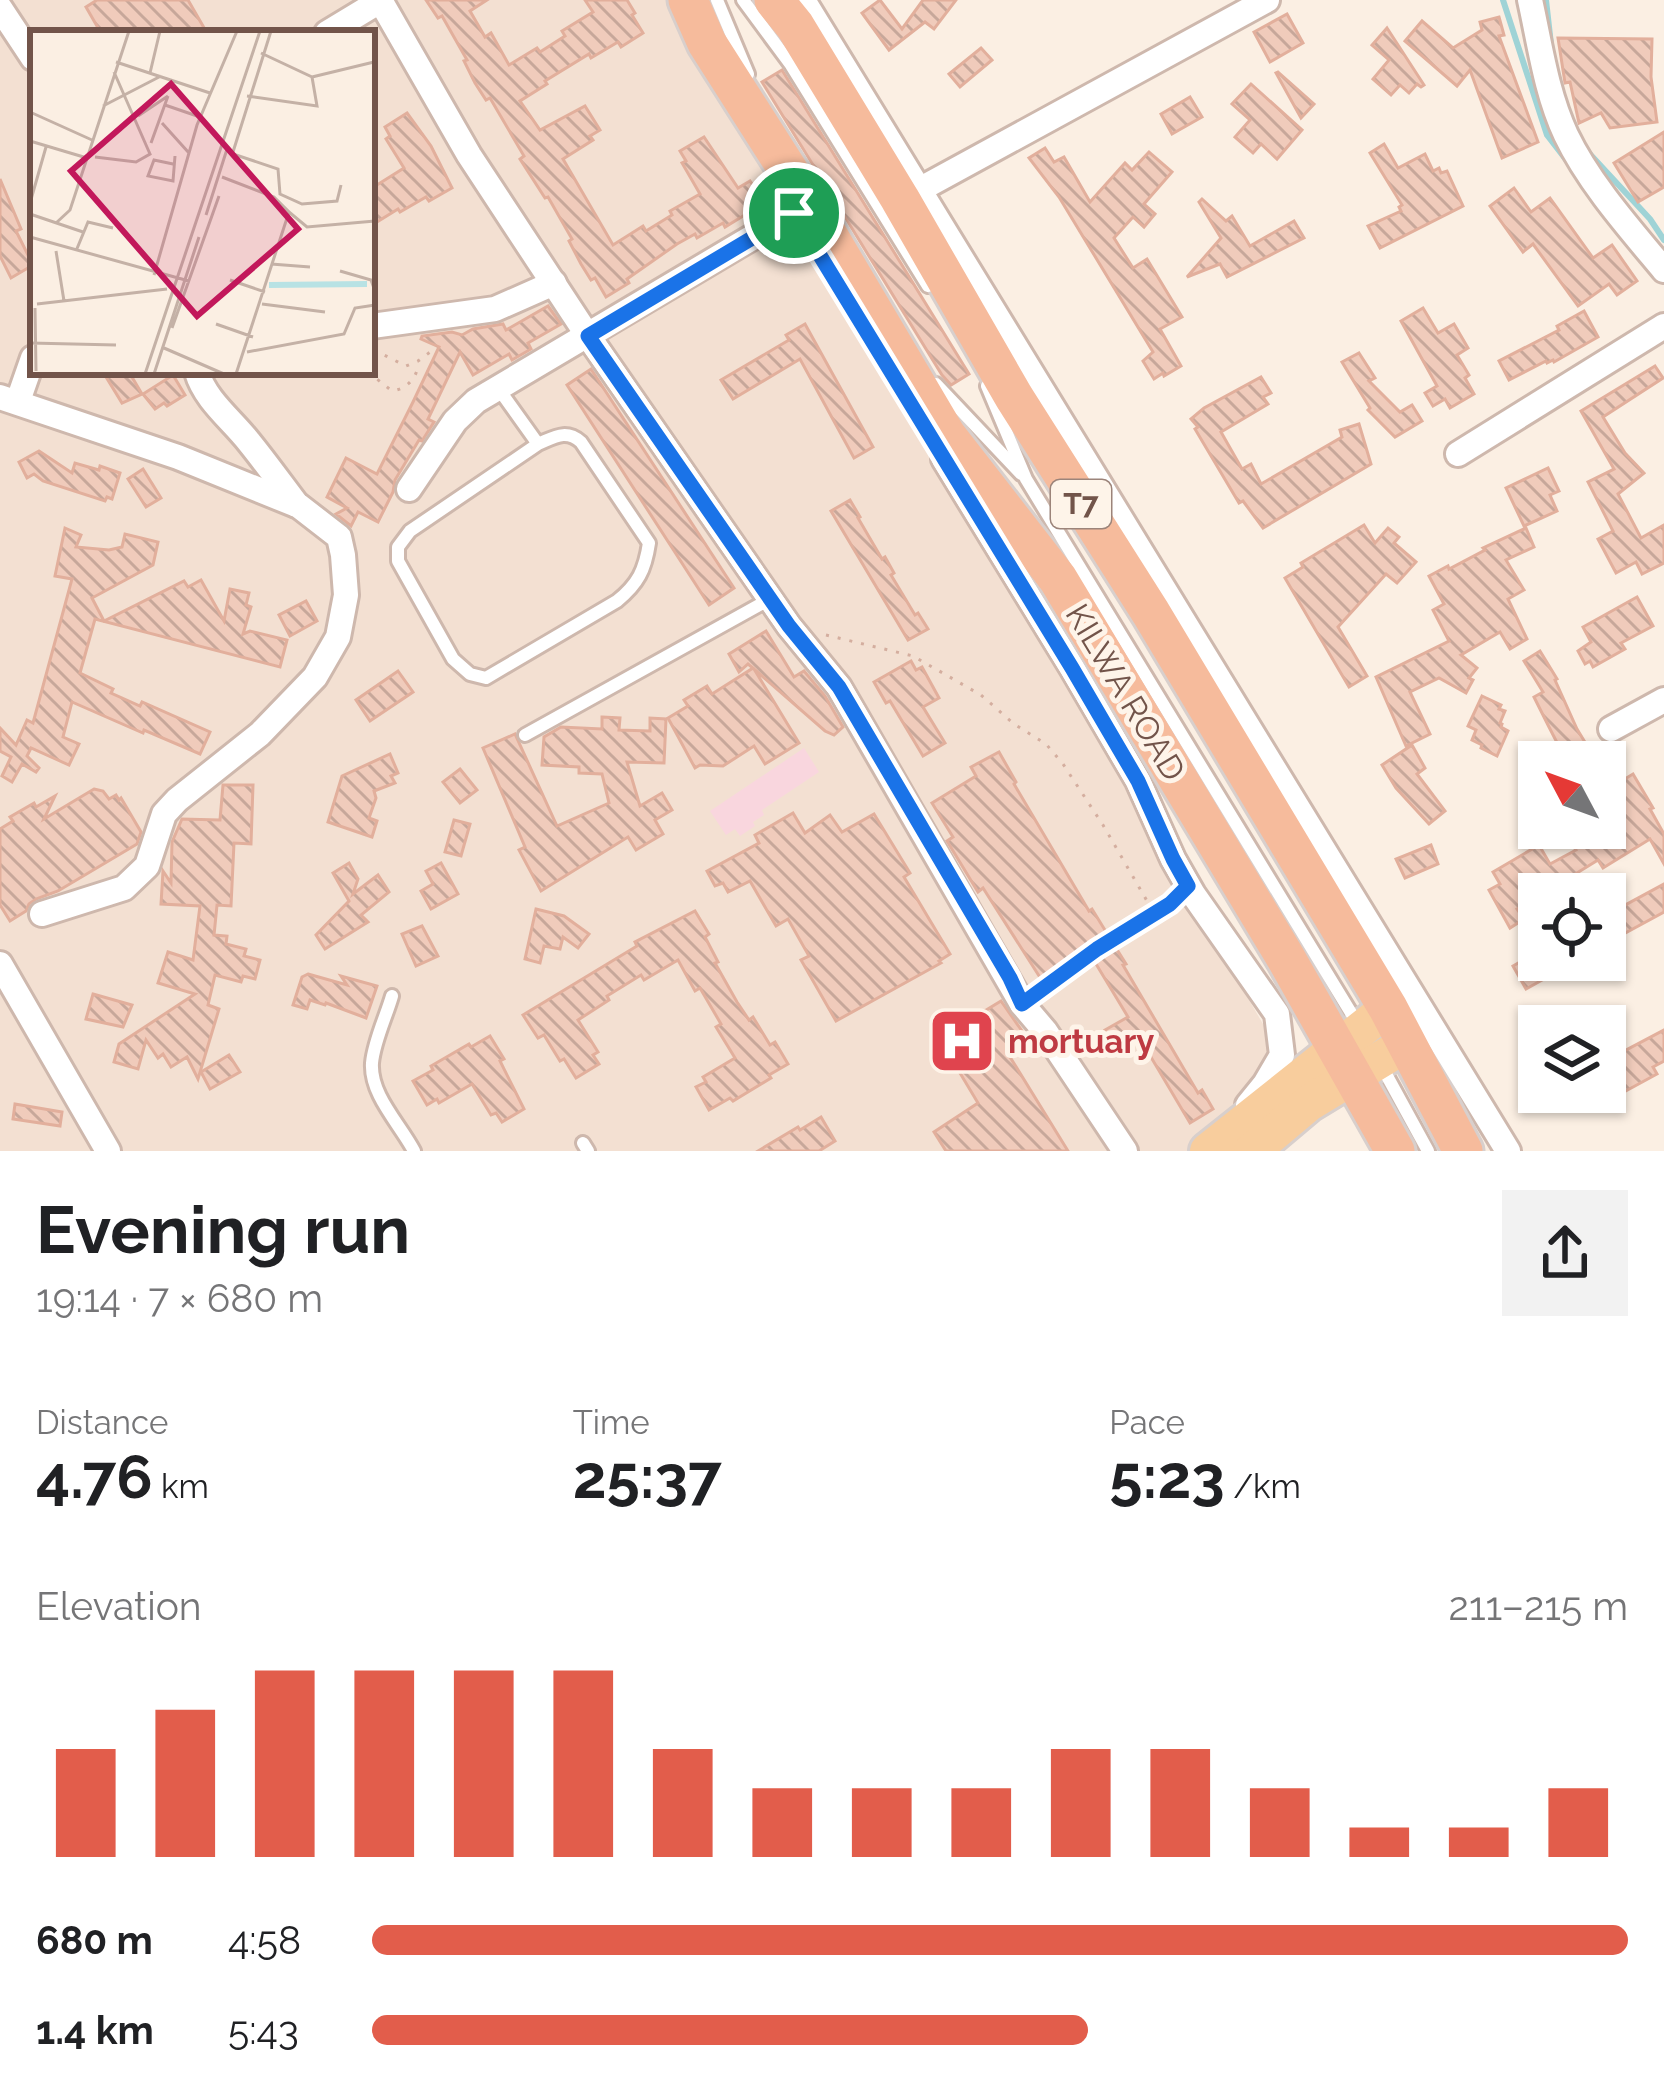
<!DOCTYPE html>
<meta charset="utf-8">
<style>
body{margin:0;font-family:Raleway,sans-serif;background:#f2f2f2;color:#202124;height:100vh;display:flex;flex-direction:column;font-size:45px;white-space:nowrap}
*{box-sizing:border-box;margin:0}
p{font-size:39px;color:#757577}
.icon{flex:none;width:66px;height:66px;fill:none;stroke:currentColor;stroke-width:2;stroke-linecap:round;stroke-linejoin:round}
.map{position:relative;height:1151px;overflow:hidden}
.side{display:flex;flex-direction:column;background:#fff;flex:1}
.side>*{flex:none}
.needle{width:78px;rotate:311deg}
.buttons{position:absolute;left:1518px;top:741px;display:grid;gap:24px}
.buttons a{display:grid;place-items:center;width:108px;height:108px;border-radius:0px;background:#fff;box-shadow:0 3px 9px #0004;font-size:60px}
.pin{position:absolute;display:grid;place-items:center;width:102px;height:102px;color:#fff;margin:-51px;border:6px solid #fff;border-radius:50%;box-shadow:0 3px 12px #0007}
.round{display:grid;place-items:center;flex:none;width:126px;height:126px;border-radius:0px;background:#f2f2f2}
.headline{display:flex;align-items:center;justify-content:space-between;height:204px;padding:0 36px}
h1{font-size:66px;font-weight:700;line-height:90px}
.stats{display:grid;grid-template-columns:repeat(3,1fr);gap:18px;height:204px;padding:12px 36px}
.stats div{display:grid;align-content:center}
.stats b{font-size:60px;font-weight:700}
.stats small{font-size:33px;font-weight:400}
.stats p{font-size:33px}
.chart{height:336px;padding:24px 36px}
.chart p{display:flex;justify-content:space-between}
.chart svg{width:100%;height:216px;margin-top:12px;stroke:#e25d4b;stroke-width:6}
ul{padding:0 36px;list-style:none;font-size:39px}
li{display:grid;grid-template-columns:192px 144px 1fr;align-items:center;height:90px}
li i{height:30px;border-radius:15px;background:#e25d4b}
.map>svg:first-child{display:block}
.residential{fill:#f3e0d2;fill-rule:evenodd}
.medical{fill:#f9d6de}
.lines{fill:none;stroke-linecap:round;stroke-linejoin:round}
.stream{stroke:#9fd3d6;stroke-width:6}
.building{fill:url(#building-back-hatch);stroke:#e2af9c;stroke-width:3}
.service-casing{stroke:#ceb8ad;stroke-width:18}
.minor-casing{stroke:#ceb8ad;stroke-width:30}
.primary-casing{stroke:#d8cfcc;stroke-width:42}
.trunk-casing{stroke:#d8cfcc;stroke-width:45}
.path{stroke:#d4ae9f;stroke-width:3;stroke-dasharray:3 9;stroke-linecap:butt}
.service{stroke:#fff;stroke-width:12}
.minor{stroke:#fff;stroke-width:24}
.primary{stroke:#f8cd9d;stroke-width:36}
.trunk{stroke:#f6bb9c;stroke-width:39}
.route-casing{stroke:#fff;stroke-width:24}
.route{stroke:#1a73e8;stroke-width:15}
.labels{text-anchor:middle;stroke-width:10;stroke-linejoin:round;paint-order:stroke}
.shield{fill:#fef4e9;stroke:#9c847a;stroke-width:3}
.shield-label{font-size:30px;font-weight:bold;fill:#72544a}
.street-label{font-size:33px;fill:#72544a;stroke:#fef4e9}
.health-label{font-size:33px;font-weight:bold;fill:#be3a42;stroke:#fef4e9;text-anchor:start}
.inset-river{fill:none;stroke:#b8e2e4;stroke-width:6}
.inset-road{fill:none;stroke:#c4b1a6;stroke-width:3}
.view{fill:#c2185b;fill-opacity:0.15;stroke:#c2185b;stroke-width:6}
.inset-edge{fill:none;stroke:#72544a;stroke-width:6}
</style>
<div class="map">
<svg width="1664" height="1151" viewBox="0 0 1664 1151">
<defs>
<pattern id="building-back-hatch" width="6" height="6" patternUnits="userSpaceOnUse" patternTransform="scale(3)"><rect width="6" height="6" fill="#f0cbbb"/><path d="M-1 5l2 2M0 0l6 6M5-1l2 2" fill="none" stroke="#c7a79a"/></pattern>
</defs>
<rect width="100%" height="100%" fill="#fbefe3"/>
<!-- residential -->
<path class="residential" d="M0,0h666l611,1048 -76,103h-1201zM33,33h339v339h-339z"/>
<!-- medical -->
<path class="medical" d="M804,748l15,24 -57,38 2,5 -11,7 2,4 -15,10 -5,-7 -9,6 -16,-24z"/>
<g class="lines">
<!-- stream -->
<g class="stream">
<path d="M1503,0l44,135 20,26"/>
<path d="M1546,0l6,53"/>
<path d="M1588,152l62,67 14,21"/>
</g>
</g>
<!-- building -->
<g class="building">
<path d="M97,0h91l19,33h-106l-15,-26z"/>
<path d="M426,0h61l-17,11 15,26 6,-4 18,32 28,-17 3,4 25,-16 -3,-5 31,-19 -8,-12h42l8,13 -3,2 11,18 -22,14 -3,-5 -27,16 -2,-4 -44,27 2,3 -27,17 20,29 45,-24 15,24 -10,6 3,4 -30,19 50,86 30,-19 3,5 26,-16 -2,-4 30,-17 -18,-31 4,-2 -6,-10 24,-14 34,51 12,-7 11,16 -16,10 3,6 -23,14 -2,-4 -26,15 -2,-4 -18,10 -50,35 2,4 -23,14 -11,-19 -4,2 -10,-16 -12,-23 3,-2 -24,-42 -3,1 -25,-39 4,-3 -34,-58 -4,2 -11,-17 -11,-22 3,-1 -25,-44 -4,2z"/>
<path d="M880,0l22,29 21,-29h33l-22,29 -9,-7 -36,28 -27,-37z"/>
<path d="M1287,14l16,29 -33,19 -16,-30z"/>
<path d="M1499,17l5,18 -5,1 39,106 -36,16 -32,-88 -13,16 -52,-45 17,-20 31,27 29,-18 -2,-8z"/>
<path d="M1387,28l37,57 -3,2 -4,-3 -8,9 -9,-8 -9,10 -18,-16 16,-19 -17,-15z"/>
<path d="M1558,38l94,1 -1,38 6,45 -47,6 -9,-15 -22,10 -9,-41 -5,1z"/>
<path d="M981,48l11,12 -32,27 -11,-13z"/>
<path d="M782,70l187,304 -18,11 -9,-10 -180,-293z"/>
<path d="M1278,72l36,32 -13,14 -25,-45z"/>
<path d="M1251,84l51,46 -25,29 -16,-15 -8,9 -18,-16 15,-17 -18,-16z"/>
<path d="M1190,97l12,20 -30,17 -11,-20z"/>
<path d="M407,113l24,33 21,42 -23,13 -3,-4 -26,15 -2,-3 -26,16v-37l32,-20 -18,-29 4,-3 -5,-9z"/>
<path d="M1664,132v55l-26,15 -24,-39z"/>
<path d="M1384,144l14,24 27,-14 8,17 6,-3 2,5 6,-2 16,35 -83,42 -12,-22 33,-15 -2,-4 3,-2 -32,-52z"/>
<path d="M1045,148l9,14 10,-5 26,45 35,-39 7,7 17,-18 23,20 -28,32 11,10 -11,13 -11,-10 -19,21 19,30 14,-9 35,58 -22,12 21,37 -17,10 -1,-3 -9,6 -11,-18 10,-9 -94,-155 -30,-39z"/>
<path d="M0,179l21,50 -5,2 17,34 -22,13 -11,-22z"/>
<path d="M1514,188l17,24 19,-14 43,60 19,-13 25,36 -20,14 -8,-11 -31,22 -45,-62 -10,8 -33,-46z"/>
<path d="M1202,199l24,22 6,-5 18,30 44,-25 10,17 -77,39 -7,-13 -33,13 34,-39 -22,-36z"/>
<path d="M548,306l13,18 -33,19 3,6 -19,11 -3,-6 -36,21 -13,-23 -32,67 6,3 -12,19 -3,-1 -24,40 -2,12 -15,30 -20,-10 -7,14 -15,-12 11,-6 -20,-11 19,-39 31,16 36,-72 26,-55 -18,-8 1,-3 30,-4 10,3 11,-6 30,-5 3,6z"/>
<path d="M1423,308l15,25 16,-9 14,24 -11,7 12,20 -4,3 9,16 -24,14 -5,-9 -12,7 -8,-13 12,-7 -36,-65z"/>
<path d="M1584,311l14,26 -44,25 -1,-2 -6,3 -1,-2 -37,19 -10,-19 60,-31 -2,-4z"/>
<path d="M805,324l68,123 -19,11 -54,-99 -67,40 -12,-19 68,-40 -3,-5z"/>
<path d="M1359,353l16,25 -6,3 31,31 12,-7 10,16 -27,16 -27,-27 2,-2 -28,-46z"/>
<path d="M1655,366l8,12 -60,39 22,36 19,20 -26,21 23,44 23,-13v38l-22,11 -6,-12 -20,11 -18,-34 15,-8 -25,-49 26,-13 -33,-58z"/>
<path d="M591,369l143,219 -25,17 -142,-220z"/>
<path d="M103,372h26l13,22 -20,9z"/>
<path d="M173,375l12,20 -18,11 -3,-3 -9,6 -12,-15z"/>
<path d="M1261,377l10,16 -8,4 5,7 -47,28 21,37 9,-5 10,20 81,-47 -2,-7 19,-6 12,40 -108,64 -20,-27 -4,2 -44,-74 3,-2 -7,-8 13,-11z"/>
<path d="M39,451l33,22 3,-10 24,7 1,-4 20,7 -8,26 -5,-2 -2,4 -62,-20 -9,-7 -7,4 -8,-16z"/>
<path d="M1548,468l11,23 -9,4 7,16 -33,15 -18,-38z"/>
<path d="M143,469l18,29 -15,9 -18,-28z"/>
<path d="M850,500l10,17 -2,1 24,41 3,-2 9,16 -3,2 24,40 3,-2 10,16 -20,11 -77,-129z"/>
<path d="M1364,525l11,18 13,-15 11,9 -5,6 22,19 -19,21 -11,-9 -48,53 29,49 -18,11 -64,-109 18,-11 -2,-4z"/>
<path d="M65,528l16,7 -5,12 33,3 13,-3 3,-13 33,8 -5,23 -61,33 12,23 80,-40 4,6 13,-7 23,41 6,-32 19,4 -3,12 5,2 -8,27 7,-3 37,9 -7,27 -185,-48 -15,54 33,16 -2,4 29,13 2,-4 68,30 -10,22 -56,-24 -1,3 -71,-31 -9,35 16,7 -10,21 -38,-17 -4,8 12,12 -3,4 -14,-8 -10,18 -10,-6 9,-19 -11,-6v-23l16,17 11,-25 6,3 39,-144 -17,-3z"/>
<path d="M1526,528l8,19 -28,13 18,30 -16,9 19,40 -17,10 -10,-17 -39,23 16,13 -8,10 4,2 -7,13 -27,-15 -29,14 20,42 -24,12 -30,-69 73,-36 -16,-31 11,-6 -15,-28 19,-10 1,3 36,-19 -2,-2z"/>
<path d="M1637,597l16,29 -32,17 4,6 -32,18 -3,-6 -5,3 -7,-13 13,-9 -8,-15z"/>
<path d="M306,601l11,20 -27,15 -11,-21z"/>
<path d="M766,631l28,46 10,-6 21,25 18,31 -9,8 -9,-4 -71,-62 45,74 -34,21 -11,-18 -31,20 -23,-1 -5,3 -27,-50 20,-12 -4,-6 23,-14 5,8 41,-26 -5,-4 -9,8 -10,-18z"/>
<path d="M1540,651l17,28 -2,1 22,49 20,33h-30l-18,-35 -15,-30 9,-5 -19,-31z"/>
<path d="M911,661l5,9 6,-3 17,31 -16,9 22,36 -22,13 -33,-55 -4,2 -12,-21z"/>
<path d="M398,671l15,21 -43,29 -14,-21z"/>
<path d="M1482,696l19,9 -2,4 6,2 -5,12 2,1 -1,3 7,4 -11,25 -16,-8 1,-3 -10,-5 4,-10 -8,-4z"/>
<path d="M602,717l18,1 -1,12 31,1v-13l16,1 -2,44 -37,-1 13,44 22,-13 10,17 -17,10 8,14 -27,16 -8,-13 -87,54 -22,-41 6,-3 -42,-99 32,-14 42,92 52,-23 -7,-29 -23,-1v-6l-37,-2 2,-28 17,-10 41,2z"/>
<path d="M1412,745l13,23 -8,6 28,37 -16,13 -33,-36 -14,-23z"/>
<path d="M999,752l17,30 -2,2 75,127 3,-2 24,39 10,16 -3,1 75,128 4,-3 11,19 -23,14 -48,-81 1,-7 -26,15 -12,-20 23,-13 -41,-68 -46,30 -58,-91 -5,4 -31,-51 6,-4 -21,-34 44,-27 -5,-9z"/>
<path d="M390,754l8,19 -7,3 4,7 -21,8 2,7 -7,20 8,3 -5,16 -44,-15 14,-46z"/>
<path d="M460,769l17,21 -17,13 -17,-21z"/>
<path d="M1633,774l20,34 -3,1 14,25v30l-14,-25 -47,29 -5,-8 -26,16 3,5 -16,9 -1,-3 -13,7h-6v3l-22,12 7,10 -14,9 -21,-38 11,-6 -7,-12 46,-27 11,19 26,-14 -13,-22h42v-37z"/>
<path d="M223,785h30l-2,59 -17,-1 -3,63 -14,-1 -3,30 13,1 -1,8 20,5 -2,7 16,4 -5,19 -12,-3 -2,6 -26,-7 -7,30 11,4 -21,70 -11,-22 -16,10 -8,-13 -5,4 -12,-18 -8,29 -24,-7 5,-18 76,-50 -37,-11 10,-31 25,8 7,-54 -39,-2 2,-33 8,12 1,-41 10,-23 38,1z"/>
<path d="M94,789l9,2 6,8 7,-4 3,5 2,-2 20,34 -4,12 -79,47 -22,8 -7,5 -3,7 -16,10 -10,-16v-76l13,-8 -3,-4 24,-14 2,4 19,-11 -11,23z"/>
<path d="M793,813l12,20 25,-18 12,17 32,-18 36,59 -6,4 46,77 -11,7 2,2 -105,58 -35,-61 8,-4 -21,-37 -12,7 -26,-45 -22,11 -5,-9 -8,3 -8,-15 52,-28 -4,-8z"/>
<path d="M454,820l16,4 -9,32 -16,-4z"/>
<path d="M1431,845l7,19 -33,14 -9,-19z"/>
<path d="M349,863l9,16 -5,15 25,-19 11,17 -28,23 7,7 -43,27 -9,-14 33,-34 -16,-28z"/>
<path d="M441,863l17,31 -27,15 -10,-18 12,-7 -7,-13z"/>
<path d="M1664,884v28l-59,32v-28z"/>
<path d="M536,909l28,7 25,18 -11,14 -15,-11 -3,12 -16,-3 -4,17 -15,-4z"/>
<path d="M695,911l14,23 -4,3 13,25 -3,1 22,39 12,18 4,-3 17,28 5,-3 13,22 -19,11 2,3 -28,17 -10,6 -3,-3 -21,12 -13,-23 10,-5 -3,-5 32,-19 -19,-31 5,-3 -21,-36 -5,3 -17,-31 -34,20 -3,-5 -34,21 2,4 -31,20 20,32 -5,3 6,9 -23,14 -12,-19 -4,2 -16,-26 -6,3 -15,-23 114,-69 -2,-4z"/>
<path d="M422,926l16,30 -22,10 -14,-32z"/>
<path d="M1539,951v9h39l-52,29 -13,-23z"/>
<path d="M308,974l39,11 -6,-9 36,10 -11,32 -40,-15 -1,2 -15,-5 -3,9 -14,-4 9,-28z"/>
<path d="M93,994l39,11 -9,22 -37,-8z"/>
<path d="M1001,1001l28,40 -13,8 2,3 -8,5 58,94h-122l-12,-19 44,-29 -24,-40 -8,5 -14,-25z"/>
<path d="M1664,1030v31l-11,6 4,7 -35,19 -13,-24 8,-4 -4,-8z"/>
<path d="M490,1036l14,23 -4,2 24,48 -22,13 -6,-9 -5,2 -19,-31 -33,19 -2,-4 -10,6 -14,-24 20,-11 -2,-4 38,-22 2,3z"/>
<path d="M229,1055l11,17 -30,17 -9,-17z"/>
<path d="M15,1104l47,8 -2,14 -47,-7z"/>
<path d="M821,1117l14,24 -16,10h-61l40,-24 2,3z"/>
</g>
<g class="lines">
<defs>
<g id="service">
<path d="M717,0l31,74"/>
<path d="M743,0l48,65 137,221"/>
<path d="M936,384l85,90"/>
<path d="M987,386l39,93 333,547"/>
<path d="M498,388l40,56c17,-7 28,-15 43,-2l68,101c-4,27 -11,41 -32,58l-131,77 -16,-4 -17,-15 -55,-98v-14l12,-16 128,-87"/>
<path d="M525,735l245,-136"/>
<path d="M392,996c-6,21 -18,45 -20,67 -2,32 28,61 42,88"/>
<path d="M1381,1065l47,86"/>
<path d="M583,1143l5,8"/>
</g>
<g id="minor">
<path d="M380,0l89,155 119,181 201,290 50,61 183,317 23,27 80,120"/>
<path d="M803,0l705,1151"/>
<path d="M1530,0c10,45 16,92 36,135 23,48 64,94 98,135"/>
<path d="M0,8l33,50"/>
<path d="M327,33l53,-32"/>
<path d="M906,197l361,-197"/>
<path d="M372,326l123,-17 59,-26"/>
<path d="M197,372c8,28 35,48 52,70 17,21 32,42 48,63"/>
<path d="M0,397l178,60 121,49 40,31 4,18 3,40 -8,42 -23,40 -55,57 -83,66 -13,14 -17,52 -23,22 -82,26"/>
<path d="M18,401l15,-43"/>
<path d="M1458,454l206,-128"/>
<path d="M944,459l128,209 66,113 35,78 20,35 84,120 5,41 -17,29 -17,21"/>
<path d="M409,489l46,-68 21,-20 317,-188"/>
<path d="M1611,729l53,-29"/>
<path d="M0,964l108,187"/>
</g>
<g id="primary">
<path d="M1208,1151l180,-143"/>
<path d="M1252,1151l57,-48 97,-59"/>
</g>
<g id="trunk">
<path d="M688,0l19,43 102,160 137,232 112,144 229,381 108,191"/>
<path d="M774,0l21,26 105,173 114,198 137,216 237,395 75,143"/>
</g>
</defs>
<!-- service casing -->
<use href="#service" class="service-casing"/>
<!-- minor casing -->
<use href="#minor" class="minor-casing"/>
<!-- primary casing -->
<use href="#primary" class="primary-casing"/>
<!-- trunk casing -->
<use href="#trunk" class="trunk-casing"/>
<!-- path -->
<g class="path">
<path d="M374,350l32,16 12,-5 19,-14"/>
<path d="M368,372l24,19c14,-2 24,-12 26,-25"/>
<path d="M826,635l87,21 68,39 33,29 32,20 17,20 40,61 51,88"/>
<path d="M1043,989l54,-40 72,-45"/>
</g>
<!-- service -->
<use href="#service" class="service"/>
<!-- minor -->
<use href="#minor" class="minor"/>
<!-- primary -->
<use href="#primary" class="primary"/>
<!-- trunk -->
<use href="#trunk" class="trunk"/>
</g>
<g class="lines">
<defs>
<path id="route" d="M794,213l278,455 66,113 35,78 15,27 -18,18 -73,45 -75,55 -12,-26 -171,-291 -50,-61 -201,-290z"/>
</defs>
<!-- route casing -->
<use href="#route" class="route-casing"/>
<!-- route -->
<use href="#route" class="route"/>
</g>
<!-- icons -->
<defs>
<symbol id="hospital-square" viewBox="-11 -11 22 22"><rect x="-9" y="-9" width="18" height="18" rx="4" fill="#e0444e" stroke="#fef4e9"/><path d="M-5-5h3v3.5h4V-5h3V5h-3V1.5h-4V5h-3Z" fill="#fff"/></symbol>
</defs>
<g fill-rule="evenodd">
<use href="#hospital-square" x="924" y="1003" width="76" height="76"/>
</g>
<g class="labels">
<!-- shield labels -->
<rect class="shield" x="1051" y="480" width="60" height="48" rx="9"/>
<g class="shield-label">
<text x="1081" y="514">T7</text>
</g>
<!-- street labels -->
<g class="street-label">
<text transform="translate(1126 692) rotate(59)" y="12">KILWA ROAD</text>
</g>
<!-- health labels -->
<g class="health-label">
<text x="1008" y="1053">mortuary</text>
</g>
</g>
<!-- overview -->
<g transform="translate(30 30)">
<rect width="345" height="345" fill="#fbefe3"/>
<path class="inset-river" d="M239,255l98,-1"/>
<path class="inset-road" d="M86,32l94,31M120,43l10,-42M282,47l62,-15M217,66l70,10 -5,-29 -51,-24M135,75l35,12M73,76l58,-30M0,82l62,28M108,86l30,-20M132,93l27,30M0,111l57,17M121,113l17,-47M203,122l38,-121M200,123l48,16 2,25 22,10 35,-3 4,-16M65,127l41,5 14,-8 -36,-82M143,134l-19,-4 -6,16 25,5 2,-25M192,147l52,20 15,15 -53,162M0,173l16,-56M259,182l18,15 68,-6M0,184l53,18M176,185l22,-69M26,193l14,-13 59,-179M0,207l159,44M26,221l8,50M46,221l12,-29 25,6M241,234l39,3M310,241l31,9 4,11M124,245l43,-150 40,-94M200,250l35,12M7,274l130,-15M232,274l63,8M5,278l1,63M186,294l37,13M142,298l47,-132M0,313l86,2M134,318l60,26M217,322l97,-18 11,-26 20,-3M115,344l115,-343M124,344l45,-137"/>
<path class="view" d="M141,54l127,145 -101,87 -126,-145z"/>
<rect width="345" height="345" class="inset-edge"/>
</g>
</svg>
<div class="buttons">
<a><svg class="needle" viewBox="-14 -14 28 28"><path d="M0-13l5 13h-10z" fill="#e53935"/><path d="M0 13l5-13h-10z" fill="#757577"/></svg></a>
<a><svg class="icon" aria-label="locate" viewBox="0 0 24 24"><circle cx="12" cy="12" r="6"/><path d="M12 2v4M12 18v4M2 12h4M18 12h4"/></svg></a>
<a><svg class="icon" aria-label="layers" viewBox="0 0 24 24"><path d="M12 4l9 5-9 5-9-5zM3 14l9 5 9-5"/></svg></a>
</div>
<div class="pin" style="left:794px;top:213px;background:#1e9e55"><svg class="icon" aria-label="arrive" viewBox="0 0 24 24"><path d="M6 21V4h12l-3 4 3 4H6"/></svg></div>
</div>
<section class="side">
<div class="headline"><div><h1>Evening run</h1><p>19:14 · 7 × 680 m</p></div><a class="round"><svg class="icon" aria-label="share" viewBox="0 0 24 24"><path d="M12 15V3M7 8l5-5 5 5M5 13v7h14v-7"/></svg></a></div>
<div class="stats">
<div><p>Distance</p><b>4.76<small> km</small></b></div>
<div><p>Time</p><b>25:37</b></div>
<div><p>Pace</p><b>5:23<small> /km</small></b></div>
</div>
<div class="chart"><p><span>Elevation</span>211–215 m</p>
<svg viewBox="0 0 160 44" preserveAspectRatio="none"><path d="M5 44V22M15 44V14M25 44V6M35 44V6M45 44V6M55 44V6M65 44V22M75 44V30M85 44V30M95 44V30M105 44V22M115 44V22M125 44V30M135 44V38M145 44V38M155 44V30"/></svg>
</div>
<ul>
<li><b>680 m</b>4:58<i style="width:100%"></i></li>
<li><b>1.4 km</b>5:43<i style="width:57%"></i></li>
</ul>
</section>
